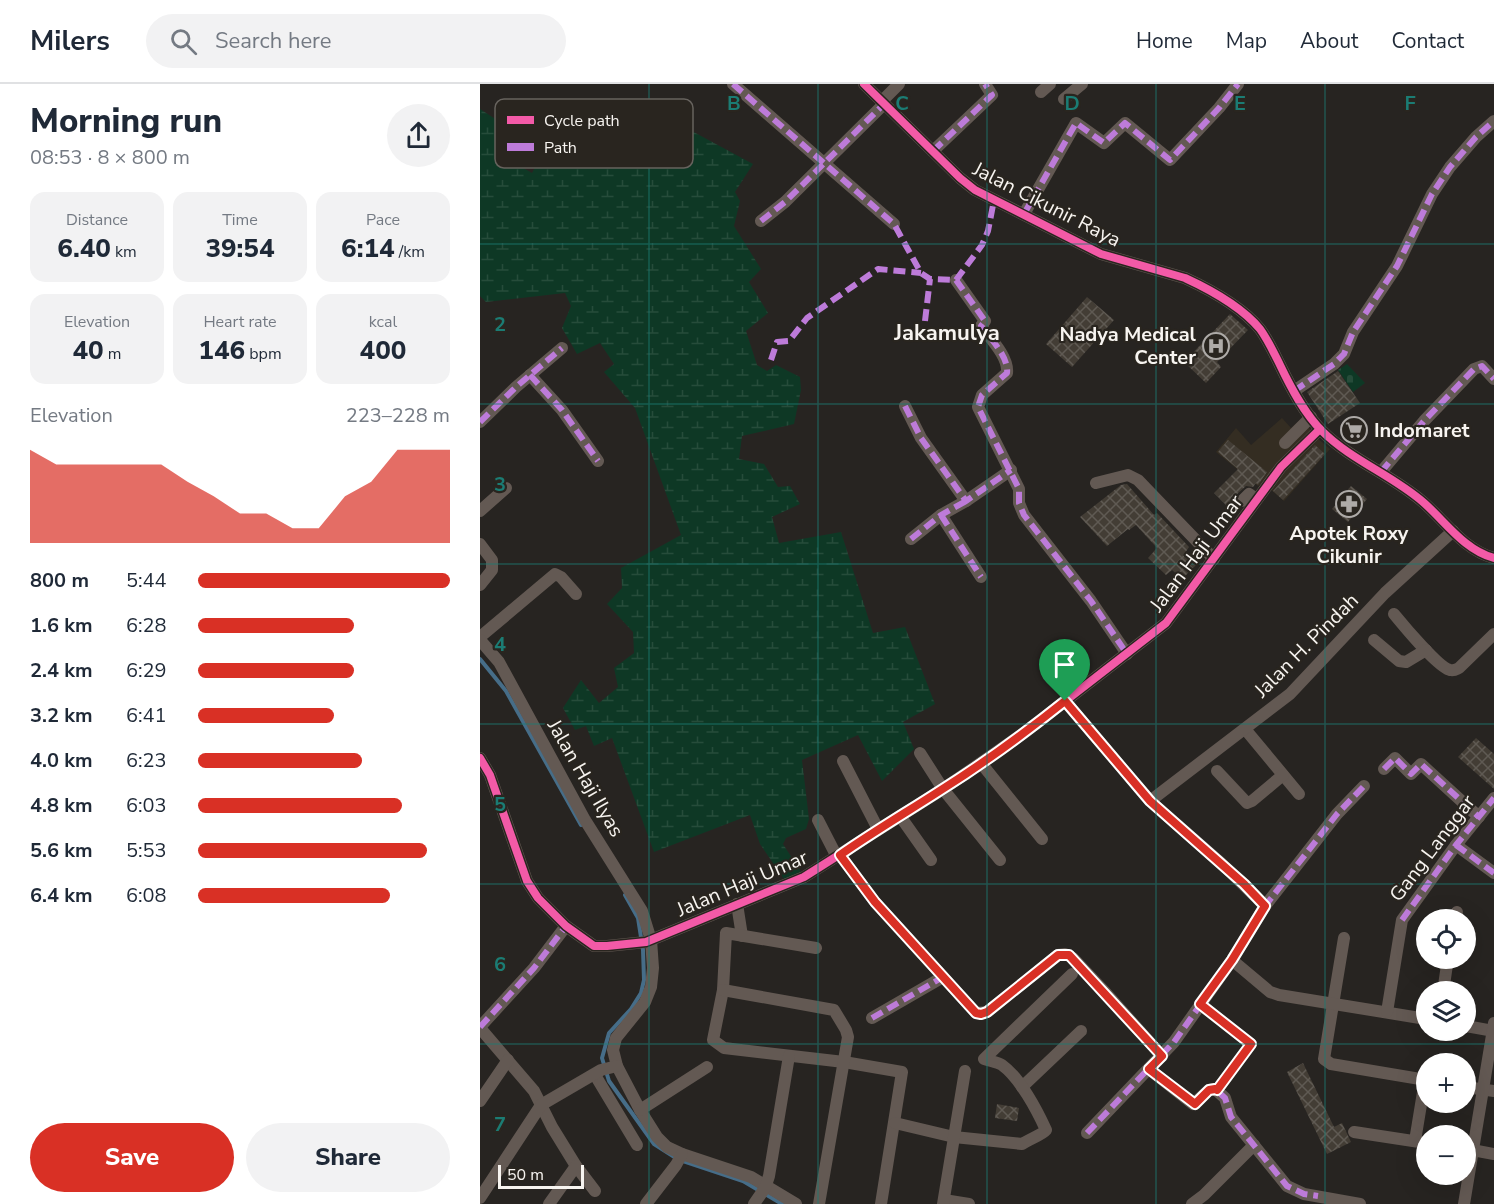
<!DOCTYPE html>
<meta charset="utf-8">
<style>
body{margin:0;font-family:"Nunito Sans",sans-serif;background:#f2f2f3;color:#1f2937;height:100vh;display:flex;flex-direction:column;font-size:22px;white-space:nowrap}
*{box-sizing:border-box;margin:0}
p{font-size:20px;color:#747a83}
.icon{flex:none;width:33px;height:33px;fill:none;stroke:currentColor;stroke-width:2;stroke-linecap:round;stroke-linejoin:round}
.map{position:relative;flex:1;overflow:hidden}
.panel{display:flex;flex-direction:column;background:#fff;width:480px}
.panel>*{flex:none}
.tools{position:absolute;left:936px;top:825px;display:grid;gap:12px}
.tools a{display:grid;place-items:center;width:60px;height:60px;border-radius:50%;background:#fff;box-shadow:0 6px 24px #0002;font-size:30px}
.scale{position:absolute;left:18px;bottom:15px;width:86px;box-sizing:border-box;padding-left:6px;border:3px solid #f7f4f0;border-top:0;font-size:16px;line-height:21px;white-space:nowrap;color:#f7f4f0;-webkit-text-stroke:4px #29251f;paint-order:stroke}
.pin{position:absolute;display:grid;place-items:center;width:51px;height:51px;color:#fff;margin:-62px -26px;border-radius:50% 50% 50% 0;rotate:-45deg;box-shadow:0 0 6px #0007}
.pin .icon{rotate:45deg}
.round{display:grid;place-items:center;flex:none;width:63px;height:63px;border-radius:32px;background:#f2f2f3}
.summary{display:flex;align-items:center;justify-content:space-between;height:102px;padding:0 30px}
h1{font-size:33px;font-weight:800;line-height:45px}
.stats{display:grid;grid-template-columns:repeat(3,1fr);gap:9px;height:102px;padding:6px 30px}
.stats div{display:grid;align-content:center;border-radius:15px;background:#f2f2f3;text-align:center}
.stats b{font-size:26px;font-weight:800}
.stats small{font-size:16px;font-weight:400}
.stats p{font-size:16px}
.chart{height:168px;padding:12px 30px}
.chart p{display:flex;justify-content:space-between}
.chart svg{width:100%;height:108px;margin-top:6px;fill:#d93025;opacity:.7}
.action{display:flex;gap:12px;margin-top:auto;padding:12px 30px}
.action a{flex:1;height:69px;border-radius:36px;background:#d93025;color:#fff;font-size:24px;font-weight:800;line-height:69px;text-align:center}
.action a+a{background:#f2f2f3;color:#1f2937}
ul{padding:0 30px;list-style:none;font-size:20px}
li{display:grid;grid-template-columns:96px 72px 1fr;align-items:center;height:45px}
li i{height:15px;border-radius:8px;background:#d93025}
header{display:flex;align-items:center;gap:36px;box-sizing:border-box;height:84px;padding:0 30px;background:#fff;border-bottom:2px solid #e0e1e3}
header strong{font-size:28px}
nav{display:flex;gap:33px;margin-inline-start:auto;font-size:21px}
.search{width:420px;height:54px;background:#f2f2f3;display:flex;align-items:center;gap:15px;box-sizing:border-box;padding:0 21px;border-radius:33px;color:#747a83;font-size:22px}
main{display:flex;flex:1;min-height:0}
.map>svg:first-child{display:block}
.built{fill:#342d22}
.wetland{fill:url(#wetland-marsh)}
.cemetery{fill:url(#cemetery-stones)}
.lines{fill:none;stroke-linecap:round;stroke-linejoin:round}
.stream{stroke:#466d88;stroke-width:4}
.building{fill:url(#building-cross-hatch)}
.minor{stroke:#635953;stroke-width:12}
.quiet{stroke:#bd7bd9;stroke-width:6;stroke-dasharray:12 6;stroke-linecap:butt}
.cycleway-casing{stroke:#29251f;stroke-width:11}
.cycleway{stroke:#f35aa7;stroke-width:8}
.route-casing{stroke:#fff;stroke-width:12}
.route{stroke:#d93025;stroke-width:8}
.grid{fill:none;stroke:#1b7c74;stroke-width:1.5;stroke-opacity:0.55}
.labels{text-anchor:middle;stroke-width:4.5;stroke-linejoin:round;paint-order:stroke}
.street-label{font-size:20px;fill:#f7f4f0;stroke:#29251f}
.poi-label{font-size:20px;font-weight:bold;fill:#f7f4f0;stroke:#29251f;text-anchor:end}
.quarter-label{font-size:22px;font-weight:bold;fill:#f7f4f0;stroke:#29251f}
.key{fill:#29251f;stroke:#67635e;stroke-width:1.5}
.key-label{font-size:16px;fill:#f7f4f0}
.grid-label{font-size:20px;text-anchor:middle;font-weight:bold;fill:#1b7c74;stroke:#29251f;stroke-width:4.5;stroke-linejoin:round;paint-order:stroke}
</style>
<header>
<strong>Milers</strong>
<div class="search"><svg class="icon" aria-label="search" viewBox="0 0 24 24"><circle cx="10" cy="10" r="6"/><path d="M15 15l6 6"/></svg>Search here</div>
<nav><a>Home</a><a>Map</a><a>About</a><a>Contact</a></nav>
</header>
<main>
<section class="panel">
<div class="summary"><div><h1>Morning run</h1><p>08:53 · 8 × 800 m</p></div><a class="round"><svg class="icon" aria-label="share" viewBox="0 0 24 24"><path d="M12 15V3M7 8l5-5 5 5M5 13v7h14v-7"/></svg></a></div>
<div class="stats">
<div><p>Distance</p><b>6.40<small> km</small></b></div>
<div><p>Time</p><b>39:54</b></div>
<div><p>Pace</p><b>6:14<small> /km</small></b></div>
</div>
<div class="stats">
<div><p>Elevation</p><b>40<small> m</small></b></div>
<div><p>Heart rate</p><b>146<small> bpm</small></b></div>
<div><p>kcal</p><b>400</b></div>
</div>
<div class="chart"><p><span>Elevation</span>223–228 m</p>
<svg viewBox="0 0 160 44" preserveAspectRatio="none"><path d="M0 44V6L10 12L20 12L30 12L40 12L50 12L60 19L70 25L80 32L90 32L100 38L110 38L120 25L130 19L140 6L150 6L160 6V44z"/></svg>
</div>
<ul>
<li><b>800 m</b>5:44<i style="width:100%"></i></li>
<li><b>1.6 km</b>6:28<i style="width:62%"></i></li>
<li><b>2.4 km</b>6:29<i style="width:62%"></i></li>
<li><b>3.2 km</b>6:41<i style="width:54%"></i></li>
<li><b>4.0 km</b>6:23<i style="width:65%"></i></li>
<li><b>4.8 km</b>6:03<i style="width:81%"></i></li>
<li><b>5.6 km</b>5:53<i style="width:91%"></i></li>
<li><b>6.4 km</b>6:08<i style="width:76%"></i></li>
</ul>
<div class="action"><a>Save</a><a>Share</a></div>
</section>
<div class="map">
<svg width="1014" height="1120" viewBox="0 0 1014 1120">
<defs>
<pattern id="wetland-marsh" width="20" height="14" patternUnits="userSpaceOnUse" patternTransform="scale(1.5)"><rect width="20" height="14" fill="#0e3825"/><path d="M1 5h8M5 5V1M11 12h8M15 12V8" fill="none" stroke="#264c3a"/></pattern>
<pattern id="cemetery-stones" width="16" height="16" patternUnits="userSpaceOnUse" patternTransform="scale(1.5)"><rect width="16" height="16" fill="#0e3825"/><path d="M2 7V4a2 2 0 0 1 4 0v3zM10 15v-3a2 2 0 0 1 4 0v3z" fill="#264c3a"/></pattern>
<pattern id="building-cross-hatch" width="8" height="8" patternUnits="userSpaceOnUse" patternTransform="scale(1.5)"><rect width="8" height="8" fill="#433d35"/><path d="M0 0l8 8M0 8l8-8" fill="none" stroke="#5f5a53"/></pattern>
</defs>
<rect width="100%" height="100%" fill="#272421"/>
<!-- built -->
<path class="built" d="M802,334l9,10 11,-10 13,18 15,13 -46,52 -21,-18 -5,3 -42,-34 20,-24 15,17z"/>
<!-- wetland -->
<path class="wetland" d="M158,18l115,62 -18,28 5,9 -6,25 27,43 -12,13 19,31 -22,18 11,34 10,6 9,-6 24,12 1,13 -7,34 -52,12 -3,23 25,5 14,23 12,-1 10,18 -28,13 7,26 62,-11 32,101 32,-6 30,77 -32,18 11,27 -32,32 -24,-46 -56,25 7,59 -3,10 -20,9 -3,6 18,28 -17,7 -24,-35 -10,-29 -96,37 -42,-114 -18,8 -8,-20 -11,4 -12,-22 18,-28 18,23 19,-16 -4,-19 20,-15 -1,-21 -26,-28 15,-16 -1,-20 60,-33 -46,-127 -31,-36 10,-8 -14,-21 -23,11 -15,-26 9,-22 -6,-13 -79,9 -6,-6v-187l37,24 -13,24 28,16 9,-17 13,3 9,-12 13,4 11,-11 26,10z"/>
<!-- cemetery -->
<path class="cemetery" d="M867,280l18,19 -12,9 -15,-22z"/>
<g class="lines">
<!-- stream -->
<g class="stream">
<path d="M0,575l26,32 75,134"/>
<path d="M145,811l13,23 5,32 1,30 -3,13 -10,16 -22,24 -7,25 7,23 45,63 22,14"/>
<path d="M203,1077l60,20 39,23"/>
</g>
</g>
<!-- building -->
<g class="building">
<path d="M607,213l27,23 -42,47 -26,-23z"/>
<path d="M750,230l18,16 -31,32 4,5 -15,16 -22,-21z"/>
<path d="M858,287l22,32 -32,21 -21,-32z"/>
<path d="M748,356l39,32 -9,13 -2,-2 -3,4 -7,-1 -10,9 -2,4 1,6 -5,4 -16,-16 24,-24 -20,-17z"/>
<path d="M835,361l10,9 -42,46 -10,-9z"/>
<path d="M647,400l27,31 3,-2 32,34 -4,6 12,11 -15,15 -10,-9 -6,5 -18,-17 9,-10 -21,-23 -7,5 -1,-1 -21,17 -27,-29 41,-32z"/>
<path d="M871,402l16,13 -19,23 -16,-13z"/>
<path d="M996,654l18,16v35l-36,-32z"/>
<path d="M823,979l31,64 8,-4 9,19 -24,12 -40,-82z"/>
<path d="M517,1020l22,4 -2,13 -22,-3z"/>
</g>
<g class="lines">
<!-- minor -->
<g class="minor">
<path d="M253,0l161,140"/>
<path d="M384,0l96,94 15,12 126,64 84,24c26,12 56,28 75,51 8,11 14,24 20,36 11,23 24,48 42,66 29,29 70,44 101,71 22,19 41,48 71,56"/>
<path d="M561,8l9,-8"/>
<path d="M584,15l18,-15"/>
<path d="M402,17l17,-17"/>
<path d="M453,67l59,-56 -7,-11"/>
<path d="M544,130l52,-91 28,20 21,-20 45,37 49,-52 19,-24"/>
<path d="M281,137l24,-19 99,-98"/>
<path d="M476,196l29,41 -4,5c9,12 28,31 26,47l-25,22 -4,12 41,82v14l5,12 67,86 36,53"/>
<path d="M50,291l32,35 36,51"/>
<path d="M814,307l40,-27 10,-10 9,-22 44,-66 35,-72 18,-27 26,-30 18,-16"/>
<path d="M425,322l16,32 45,63 45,-31"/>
<path d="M0,338l36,-35 46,-39"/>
<path d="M805,359l26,-26"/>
<path d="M901,388l43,-51 50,-52 8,-3 12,13"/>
<path d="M616,399l32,-8 10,5 76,79"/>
<path d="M762,417l7,-7 7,5"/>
<path d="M0,427l26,-23"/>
<path d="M461,431l40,62"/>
<path d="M431,455l30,-24 25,-14"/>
<path d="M0,460l12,16v10l-12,15"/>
<path d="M914,530c9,11 45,54 56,56 4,1 5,0 9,-2l35,-34"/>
<path d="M0,553l75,-63 6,3 15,17"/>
<path d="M0,556l19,22 86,158 57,91 9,29 2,28 -2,19 -6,15 -29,36 -3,12 4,16 23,44 17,27 10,10 15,7 69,23 45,27"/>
<path d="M894,556l25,21 7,1 20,-12"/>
<path d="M585,617l85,100 71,62 44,43"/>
<path d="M765,645l54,65"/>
<path d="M440,669l23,36 57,71"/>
<path d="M0,674l10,17 37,106 11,17 28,28 28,20h13l39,-4 158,-65 139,-88 81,-56 142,-110 115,-156 39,-38"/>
<path d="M363,677l35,68"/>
<path d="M501,679l61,76"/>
<path d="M904,685l11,-11 16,16 10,-10 58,53"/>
<path d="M737,687l30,32 5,-2 31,-26"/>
<path d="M670,717l140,-107 95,-101 68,-62"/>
<path d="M420,732l31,44"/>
<path d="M338,736l19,37"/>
<path d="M976,761l38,28"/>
<path d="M360,771l35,47 101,111 11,-1 71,-57 7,-1 8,4 31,33 58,65"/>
<path d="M257,820l5,32"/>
<path d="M975,836l2,-8"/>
<path d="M864,854l-20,121 7,5 95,16"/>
<path d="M336,864l-90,-15 -3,57 -10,50 11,8 120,14 58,10 -21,132"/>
<path d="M752,876l38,32 9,3 147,24"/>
<path d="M243,906l111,20 12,20 2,7 -29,167"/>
<path d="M963,908l5,-34"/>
<path d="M720,920l51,40 -34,46"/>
<path d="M907,928l15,-92 54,-75 38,-47"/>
<path d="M392,934l71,-41"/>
<path d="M986,942l28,5"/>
<path d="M0,943l54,-59 32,-42"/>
<path d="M0,944l54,63 18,36 24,39 19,25"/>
<path d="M669,985l44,35 16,-14 6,-1 10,9 6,19 56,69 17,8 56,10"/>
<path d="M115,991l42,70"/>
<path d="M542,1003l59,-56"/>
<path d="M986,1003l28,4"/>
<path d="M0,1017l28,-41"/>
<path d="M160,1026l67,-43"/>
<path d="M415,1039l59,14 68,7c7,-5 20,-9 24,-14 -9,-20 -26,-52 -44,-65 -4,-3 -13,-4 -18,-6l88,-85"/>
<path d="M874,1048l72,11"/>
<path d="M607,1049l87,-91 58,-82 33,-54 72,-92 27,-28"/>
<path d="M935,1057l10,-61"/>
<path d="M987,1065l27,5"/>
<path d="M0,1114l61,-93 60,-35 16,-4"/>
<path d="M464,1116l25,4"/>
<path d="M69,1120l27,-38"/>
<path d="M166,1120l30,-39 6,-11"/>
<path d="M274,1120l11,-16 4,-12 20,-120"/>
<path d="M463,1120l22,-133"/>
<path d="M712,1120l12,-9 50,-50"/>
<path d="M984,1120l30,-181"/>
</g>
<!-- quiet -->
<g class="quiet">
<path d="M253,0l161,140 27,49 9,6 26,1"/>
<path d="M453,67l59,-56 -7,-11"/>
<path d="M544,130l52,-91 28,20 21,-20 45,37 49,-52 19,-24"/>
<path d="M281,137l24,-19 99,-98"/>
<path d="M476,196l29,41 -4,5c9,12 28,31 26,47l-25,22 -4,12 41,82v14l5,12 67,86 36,53"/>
<path d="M476,196l26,-35 6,-14 6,-31"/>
<path d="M445,237l5,-42"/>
<path d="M291,276l6,-18 12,-1 18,-23 71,-49 43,4"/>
<path d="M50,291l32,35 36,51"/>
<path d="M814,307l40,-27 10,-10 9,-22 44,-66 35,-72 18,-27 26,-30 18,-16"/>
<path d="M425,322l16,32 45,63 45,-31"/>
<path d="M0,338l36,-35 46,-39"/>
<path d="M901,388l43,-51 50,-52 8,-3 12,13"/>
<path d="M461,431l40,62"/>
<path d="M431,455l30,-24 25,-14"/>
<path d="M585,617l85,100 71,62 44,43"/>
<path d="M904,685l11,-11 16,16 10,-10 58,53"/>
<path d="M976,761l38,28"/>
<path d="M360,771l35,47 101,111 11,-1 71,-57 7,-1 8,4 31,33 58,65"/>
<path d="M922,836l54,-75 38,-47"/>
<path d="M720,920l51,40 -34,46"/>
<path d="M392,934l71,-41"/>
<path d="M0,943l54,-59 32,-42"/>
<path d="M669,985l44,35 16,-14 6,-1 10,9 6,19 56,69 17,8 14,2"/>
<path d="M607,1049l87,-91 58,-82 33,-54 72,-92 27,-28"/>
</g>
<defs>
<g id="cycleway">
<path d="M384,0l96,94 15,12 126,64 84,24c26,12 56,28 75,51 8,11 14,24 20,36 11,23 24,48 42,66 29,29 70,44 101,71 22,19 41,48 71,56"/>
<path d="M0,674l10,17 37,106 11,17 28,28 28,20h13l39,-4 158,-65 139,-88 81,-56 142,-110 115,-156 39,-38"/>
</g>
</defs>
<!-- cycleway casing -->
<use href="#cycleway" class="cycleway-casing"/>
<!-- cycleway -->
<use href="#cycleway" class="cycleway"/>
</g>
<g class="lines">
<defs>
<path id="route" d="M585,617l85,100 94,83 21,22 -33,54 -32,44 51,40 -34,46 -2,-1 -6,1 -14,14 -46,-35 13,-13 -93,-101h-11l-71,57 -6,2 -5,-1 -101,-111 -35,-47c33,-23 67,-43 101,-65 43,-27 84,-57 124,-89z"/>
</defs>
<!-- route casing -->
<use href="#route" class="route-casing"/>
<!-- route -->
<use href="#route" class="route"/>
</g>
<!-- grid -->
<path class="grid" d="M169,0v1120M338,0v1120M507,0v1120M676,0v1120M845,0v1120M0,160h1014M0,320h1014M0,480h1014M0,640h1014M0,800h1014M0,960h1014"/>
<!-- icons -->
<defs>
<symbol id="hospital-ring" viewBox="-11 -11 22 22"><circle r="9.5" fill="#29251f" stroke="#aeaba8" stroke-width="1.5"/><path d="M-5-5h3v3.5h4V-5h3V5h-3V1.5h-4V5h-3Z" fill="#aeaba8"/></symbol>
<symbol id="supermarket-ring" viewBox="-11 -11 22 22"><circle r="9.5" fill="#29251f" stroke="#aeaba8" stroke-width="1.5"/><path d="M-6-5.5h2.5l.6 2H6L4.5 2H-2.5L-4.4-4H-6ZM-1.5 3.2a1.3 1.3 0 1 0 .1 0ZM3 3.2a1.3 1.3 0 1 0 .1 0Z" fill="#aeaba8"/></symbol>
<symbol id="pharmacy-ring" viewBox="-11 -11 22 22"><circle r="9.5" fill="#29251f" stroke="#aeaba8" stroke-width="1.5"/><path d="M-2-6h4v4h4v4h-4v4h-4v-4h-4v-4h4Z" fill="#aeaba8"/></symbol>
</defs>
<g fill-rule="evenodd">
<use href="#hospital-ring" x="721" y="247" width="30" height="30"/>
<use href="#supermarket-ring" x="859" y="331" width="30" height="30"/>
<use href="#pharmacy-ring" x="854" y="405" width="30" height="30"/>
</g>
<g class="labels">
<!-- street labels -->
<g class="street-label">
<text transform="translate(567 120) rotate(27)" y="7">Jalan Cikunir Raya</text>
<text transform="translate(716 469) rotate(-53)" y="7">Jalan Haji Umar</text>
<text transform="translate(826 561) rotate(-45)" y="7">Jalan H. Pindah</text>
<text transform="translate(106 694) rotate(60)" y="7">Jalan Haji Ilyas</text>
<text transform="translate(952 764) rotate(-53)" y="7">Gang Langgar</text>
<text transform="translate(262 799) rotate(-23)" y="7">Jalan Haji Umar</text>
</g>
<!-- poi labels -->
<g class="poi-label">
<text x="716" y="257">Nadya Medical<tspan x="716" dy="23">Center</tspan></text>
<text x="894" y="353" text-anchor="start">Indomaret</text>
<text x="869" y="456" text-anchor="middle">Apotek Roxy<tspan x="869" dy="23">Cikunir</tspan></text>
</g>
<!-- quarter labels -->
<g class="quarter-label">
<text x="467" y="256">Jakamulya</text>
</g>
</g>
<!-- legend -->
<rect x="15" y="15" width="198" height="69" rx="9" class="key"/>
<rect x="27" y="32" width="27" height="8" fill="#f35aa7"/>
<rect x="27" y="59" width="27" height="8" fill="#bd7bd9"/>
<g class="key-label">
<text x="64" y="42">Cycle path</text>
<text x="64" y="69">Path</text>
</g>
<g class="grid-label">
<text x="254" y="26">B</text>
<text x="422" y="26">C</text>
<text x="592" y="26">D</text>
<text x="760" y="26">E</text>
<text x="930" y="26">F</text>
<text x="20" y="247">2</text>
<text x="20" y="407">3</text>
<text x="20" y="567">4</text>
<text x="20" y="727">5</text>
<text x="20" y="887">6</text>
<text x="20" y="1047">7</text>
</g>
</svg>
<div class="tools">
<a><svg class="icon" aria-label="locate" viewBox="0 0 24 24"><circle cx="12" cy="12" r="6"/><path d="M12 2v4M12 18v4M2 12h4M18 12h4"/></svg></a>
<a><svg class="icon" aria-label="layers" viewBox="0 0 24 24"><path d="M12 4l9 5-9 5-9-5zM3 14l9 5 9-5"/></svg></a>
<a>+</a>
<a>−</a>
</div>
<div class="scale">50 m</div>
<div class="pin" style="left:585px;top:617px;background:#1e9e55"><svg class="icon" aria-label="arrive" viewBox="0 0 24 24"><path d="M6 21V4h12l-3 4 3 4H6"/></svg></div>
</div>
</main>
